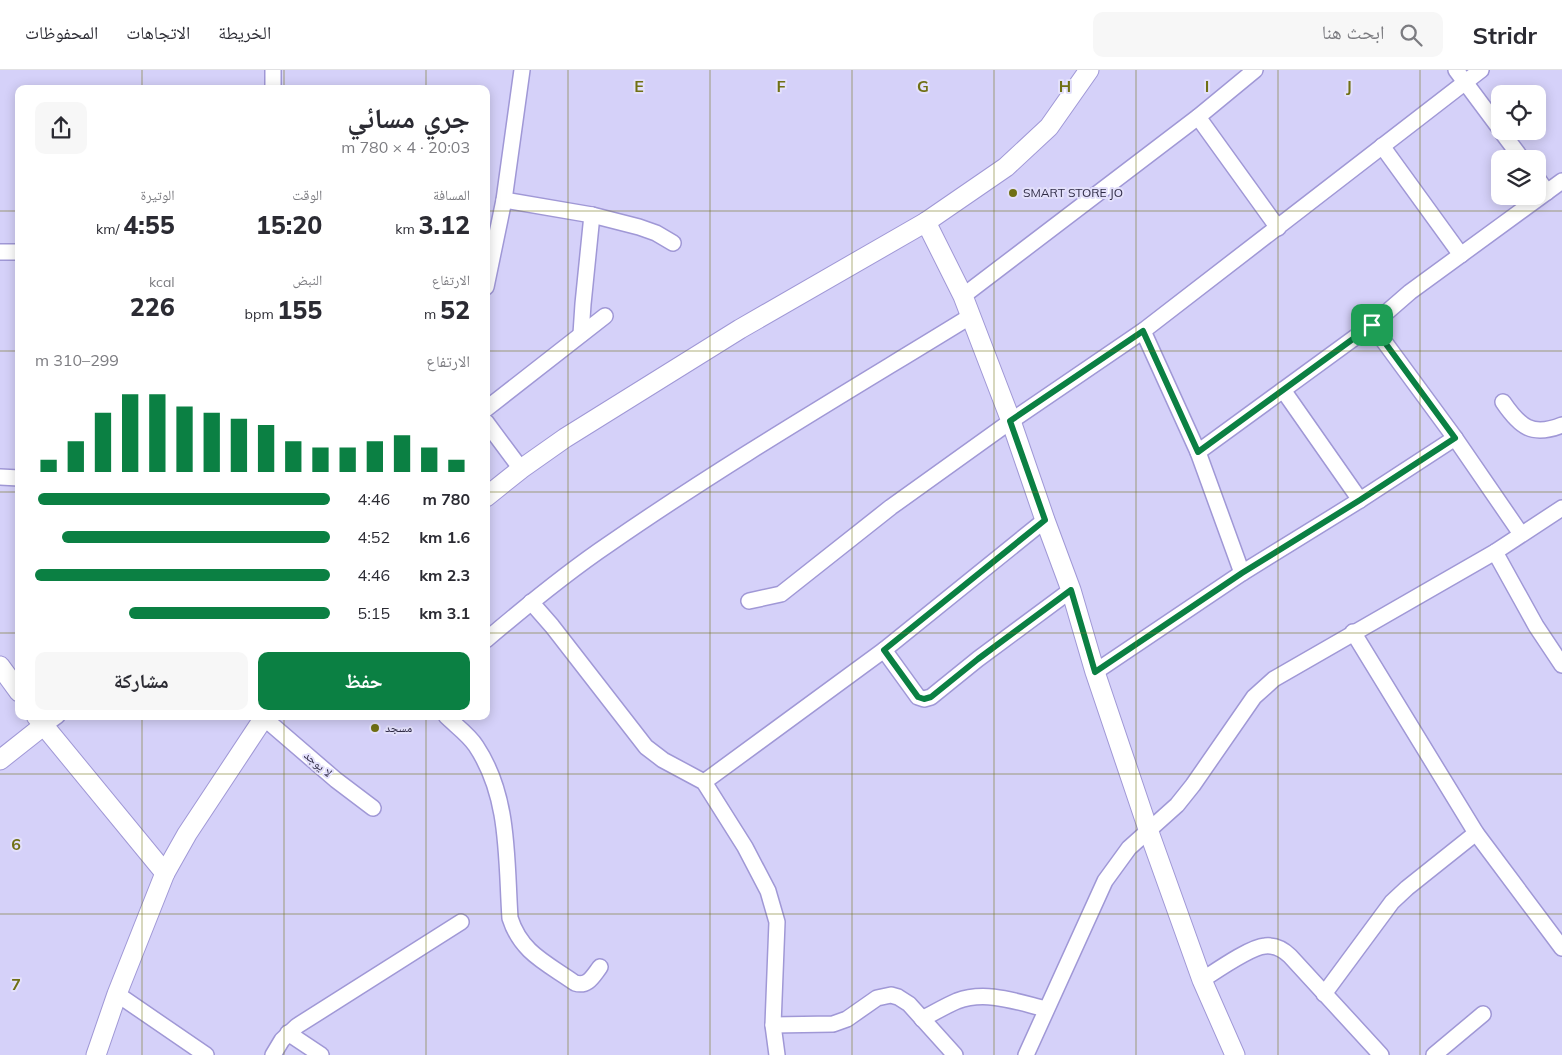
<!DOCTYPE html>
<html lang="ar">
<meta charset="utf-8">
<style>
body{margin:0;font-family:Mulish,"Noto Naskh Arabic",sans-serif;background:#f7f7f7;color:#2b2b33;direction:rtl;height:100vh;display:flex;flex-direction:column;font-size:19px;white-space:nowrap}
*{box-sizing:border-box;margin:0}
p{font-size:16px;color:#7c7c81}
.icon{flex:none;width:28px;height:28px;fill:none;stroke:currentColor;stroke-width:2;stroke-linecap:round;stroke-linejoin:round}
.map{position:relative;flex:1;overflow:hidden;direction:ltr}
.details{position:absolute;left:15px;top:15px;width:475px;height:635px;display:flex;flex-direction:column;background:#fff;border-radius:10px;box-shadow:0 2px 12px #0003;direction:rtl}
.details>*{flex:none}
.tools{position:absolute;left:1491px;top:15px;display:grid;gap:10px}
.tools a{display:grid;place-items:center;width:55px;height:55px;border-radius:10px;background:#fff;box-shadow:0 2px 12px #0003;font-size:25px}
.pin{position:absolute;display:grid;place-items:center;width:42px;height:42px;color:#fff;margin:-21px;border-radius:10px;box-shadow:0 2px 8px #0006}
.round{display:grid;place-items:center;flex:none;width:52px;height:52px;border-radius:10px;background:#f7f7f7}
.overview{display:flex;align-items:center;justify-content:space-between;height:85px;padding:0 20px}
h1{font-size:28px;font-weight:800;line-height:38px}
.stats{display:grid;grid-template-columns:repeat(3,1fr);gap:8px;height:85px;padding:5px 20px}
.stats div{display:grid;align-content:center}
.stats b{font-size:25px;font-weight:800}
.stats small{font-size:14px;font-weight:400}
.stats p{font-size:14px}
.chart{height:140px;padding:10px 20px}
.chart p{display:flex;justify-content:space-between}
.chart svg{width:100%;height:90px;margin-top:5px;stroke:#0b8043;stroke-width:6}
.action{display:flex;gap:10px;margin-top:auto;padding:10px 20px}
.action a{flex:1;height:58px;border-radius:10px;background:#0b8043;color:#fff;font-size:20px;font-weight:800;line-height:58px;text-align:center}
.action a+a{background:#f7f7f7;color:#2b2b33}
ul{padding:0 20px;list-style:none;font-size:16px}
li{display:grid;grid-template-columns:80px 60px 1fr;align-items:center;height:38px}
li i{height:12px;border-radius:6px;background:#0b8043}
header{display:flex;align-items:center;gap:30px;box-sizing:border-box;height:70px;padding:0 25px;background:#fff;border-bottom:1px solid #e1e1e2}
header strong{font-size:24px}
nav{display:flex;gap:28px;margin-inline-start:auto;font-size:18px}
.search{width:350px;height:45px;background:#f7f7f7;display:flex;align-items:center;gap:12px;box-sizing:border-box;padding:0 18px;border-radius:10px;color:#7c7c81;font-size:19px}
.map>svg:first-child{display:block}
.lines{fill:none;stroke-linecap:round;stroke-linejoin:round}
.minor-casing{stroke:#a098d6;stroke-width:18}
.tertiary-casing{stroke:#a098d6;stroke-width:21}
.minor{stroke:#fff;stroke-width:15}
.tertiary{stroke:#fff;stroke-width:19}
.route-casing{stroke:#fff;stroke-width:10}
.route{stroke:#0b8043;stroke-width:6}
.grid{fill:none;stroke:#707014;stroke-width:1;stroke-opacity:0.55}
.poi-dot{fill:#707014;stroke:#e3e0fb;stroke-width:2}
.labels{text-anchor:middle;stroke-width:4;stroke-linejoin:round;paint-order:stroke}
.poi-label{font-size:12px;fill:#2f2b45;stroke:#e3e0fb;text-anchor:start}
.street-label{font-size:12px;fill:#2f2b45;stroke:#e3e0fb}
.grid-label{font-size:16px;text-anchor:middle;font-weight:bold;fill:#707014;stroke:#e3e0fb;stroke-width:4;stroke-linejoin:round;paint-order:stroke}
</style>
<header>
<strong>Stridr</strong>
<div class="search"><svg class="icon" aria-label="search" viewBox="0 0 24 24"><circle cx="10" cy="10" r="6"/><path d="M15 15l6 6"/></svg>ابحث هنا</div>
<nav><a>الخريطة</a><a>الاتجاهات</a><a>المحفوظات</a></nav>
</header>
<div class="map">
<svg width="1562" height="985" viewBox="0 0 1562 985">
<rect width="100%" height="100%" fill="#d5d1f9"/>
<g class="lines">
<defs>
<g id="minor">
<path d="M273,0v19"/>
<path d="M1456,0l44,59"/>
<path d="M1198,47l80,111"/>
<path d="M1501,61l21,28"/>
<path d="M1382,76l79,109"/>
<path d="M1538,109l9,13"/>
<path d="M504,130l88,15 47,12 17,6 17,10"/>
<path d="M0,182h19"/>
<path d="M486,217l18,-87 18,-130"/>
<path d="M963,226l235,-179 57,-47"/>
<path d="M1372,255l83,113 66,96"/>
<path d="M1143,261l55,121 44,121"/>
<path d="M581,264l2,-30 9,-89"/>
<path d="M1283,320l77,110"/>
<path d="M1503,332c17,25 29,35 59,23"/>
<path d="M486,339l119,-93"/>
<path d="M486,352l35,47"/>
<path d="M1198,382l174,-127 38,-33 152,-111"/>
<path d="M0,407l19,1"/>
<path d="M1495,482l41,74 26,39"/>
<path d="M749,531l32,-7 110,-87 120,-86 132,-90 338,-261"/>
<path d="M531,532l21,24 94,121 17,13 41,22 41,65 23,44 9,31 -4,103 4,30"/>
<path d="M1353,562l123,201 86,115"/>
<path d="M486,570c40,-34 80,-67 123,-96 117,-81 240,-153 362,-228"/>
<path d="M884,580l34,47 6,2 7,-2 47,-38 93,-69"/>
<path d="M1095,602l147,-99 118,-73 95,-62"/>
<path d="M446,646c9,9 23,19 30,30 34,51 30,113 34,172 11,35 37,45 65,65 13,4 18,-7 25,-16"/>
<path d="M264,648l72,62 37,28"/>
<path d="M43,656l14,-10"/>
<path d="M704,712l180,-132 161,-130"/>
<path d="M1202,910c14,-9 48,-33 63,-34 10,-1 18,3 25,10l91,99"/>
<path d="M117,924l89,61"/>
<path d="M1324,924l68,-92 15,-14 69,-55"/>
<path d="M922,949c12,-6 23,-13 35,-18 29,-11 60,1 89,8"/>
<path d="M773,955l60,-1 14,-5 30,-21 14,-3 7,2 11,7 46,51"/>
<path d="M288,963l33,22"/>
<path d="M273,985l9,-15 15,-14 164,-104"/>
<path d="M1026,985l79,-174 24,-33 48,-43 16,-20 61,-88 20,-18 221,-127 67,-44"/>
<path d="M1434,985l49,-41"/>
</g>
<g id="tertiary">
<path d="M926,152l37,74 48,125 34,99 26,70 24,82 54,160 53,148 33,75"/>
<path d="M486,427l35,-28 44,-31 175,-109 186,-107 80,-55 43,-40 40,-57"/>
<path d="M0,596l19,26"/>
<path d="M36,646l129,157"/>
<path d="M0,690l43,-34"/>
<path d="M96,985l21,-61 48,-121 22,-39 78,-118"/>
</g>
</defs>
<!-- minor casing -->
<use href="#minor" class="minor-casing"/>
<!-- tertiary casing -->
<use href="#tertiary" class="tertiary-casing"/>
<!-- minor -->
<use href="#minor" class="minor"/>
<!-- tertiary -->
<use href="#tertiary" class="tertiary"/>
</g>
<g class="lines">
<defs>
<path id="route" d="M1372,255l83,113 -95,62 -118,73 -147,99 -24,-82 -93,69 -47,38 -7,2 -6,-2 -34,-47 161,-130 -35,-99 133,-90 55,121z"/>
</defs>
<!-- route casing -->
<use href="#route" class="route-casing"/>
<!-- route -->
<use href="#route" class="route"/>
</g>
<!-- grid -->
<path class="grid" d="M142,0v19M284,0v19M426,0v19M568,0v985M710,0v985M852,0v985M994,0v985M1136,0v985M1278,0v985M1420,0v985M0,141h19M486,141h1076M0,281h19M486,281h1076M0,422h19M486,422h1076M0,563h19M486,563h1076M142,646v339M284,646v339M426,646v339M0,704h1562M0,844h1562"/>
<!-- markers -->
<g class="poi-dot">
<circle cx="1013" cy="123" r="5"/>
<circle cx="375" cy="658" r="5"/>
</g>
<g class="labels">
<!-- poi labels -->
<g class="poi-label">
<text x="1023" y="127">SMART STORE JO</text>
<text x="385" y="662">مسجد</text>
</g>
<!-- street labels -->
<g class="street-label">
<text transform="translate(318 694) rotate(41)" y="4">لا يوجد</text>
</g>
</g>
<g class="grid-label">
<text x="639" y="22">E</text>
<text x="781" y="22">F</text>
<text x="923" y="22">G</text>
<text x="1065" y="22">H</text>
<text x="1207" y="22">I</text>
<text x="1349" y="22">J</text>
<text x="16" y="780">6</text>
<text x="16" y="920">7</text>
</g>
</svg>
<div class="tools">
<a><svg class="icon" aria-label="locate" viewBox="0 0 24 24"><circle cx="12" cy="12" r="6"/><path d="M12 2v4M12 18v4M2 12h4M18 12h4"/></svg></a>
<a><svg class="icon" aria-label="layers" viewBox="0 0 24 24"><path d="M12 4l9 5-9 5-9-5zM3 14l9 5 9-5"/></svg></a>
</div>
<div class="pin" style="left:1372px;top:255px;background:#1e9e55"><svg class="icon" aria-label="arrive" viewBox="0 0 24 24"><path d="M6 21V4h12l-3 4 3 4H6"/></svg></div>
<section class="details">
<div class="overview"><div><h1>جري مسائي</h1><p>20:03 · 4 × 780 m</p></div><a class="round"><svg class="icon" aria-label="share" viewBox="0 0 24 24"><path d="M12 15V3M7 8l5-5 5 5M5 13v7h14v-7"/></svg></a></div>
<div class="stats">
<div><p>المسافة</p><b>3.12<small> km</small></b></div>
<div><p>الوقت</p><b>15:20</b></div>
<div><p>الوتيرة</p><b>4:55<small> /km</small></b></div>
</div>
<div class="stats">
<div><p>الارتفاع</p><b>52<small> m</small></b></div>
<div><p>النبض</p><b>155<small> bpm</small></b></div>
<div><p>kcal</p><b>226</b></div>
</div>
<div class="chart"><p><span>الارتفاع</span>299–310 m</p>
<svg viewBox="0 0 160 44" preserveAspectRatio="none"><path d="M5 44V38M15 44V29M25 44V15M35 44V6M45 44V6M55 44V12M65 44V15M75 44V18M85 44V21M95 44V29M105 44V32M115 44V32M125 44V29M135 44V26M145 44V32M155 44V38"/></svg>
</div>
<ul>
<li><b>780 m</b>4:46<i style="width:99%"></i></li>
<li><b>1.6 km</b>4:52<i style="width:91%"></i></li>
<li><b>2.3 km</b>4:46<i style="width:100%"></i></li>
<li><b>3.1 km</b>5:15<i style="width:68%"></i></li>
</ul>
<div class="action"><a>حفظ</a><a>مشاركة</a></div>
</section>
</div>
